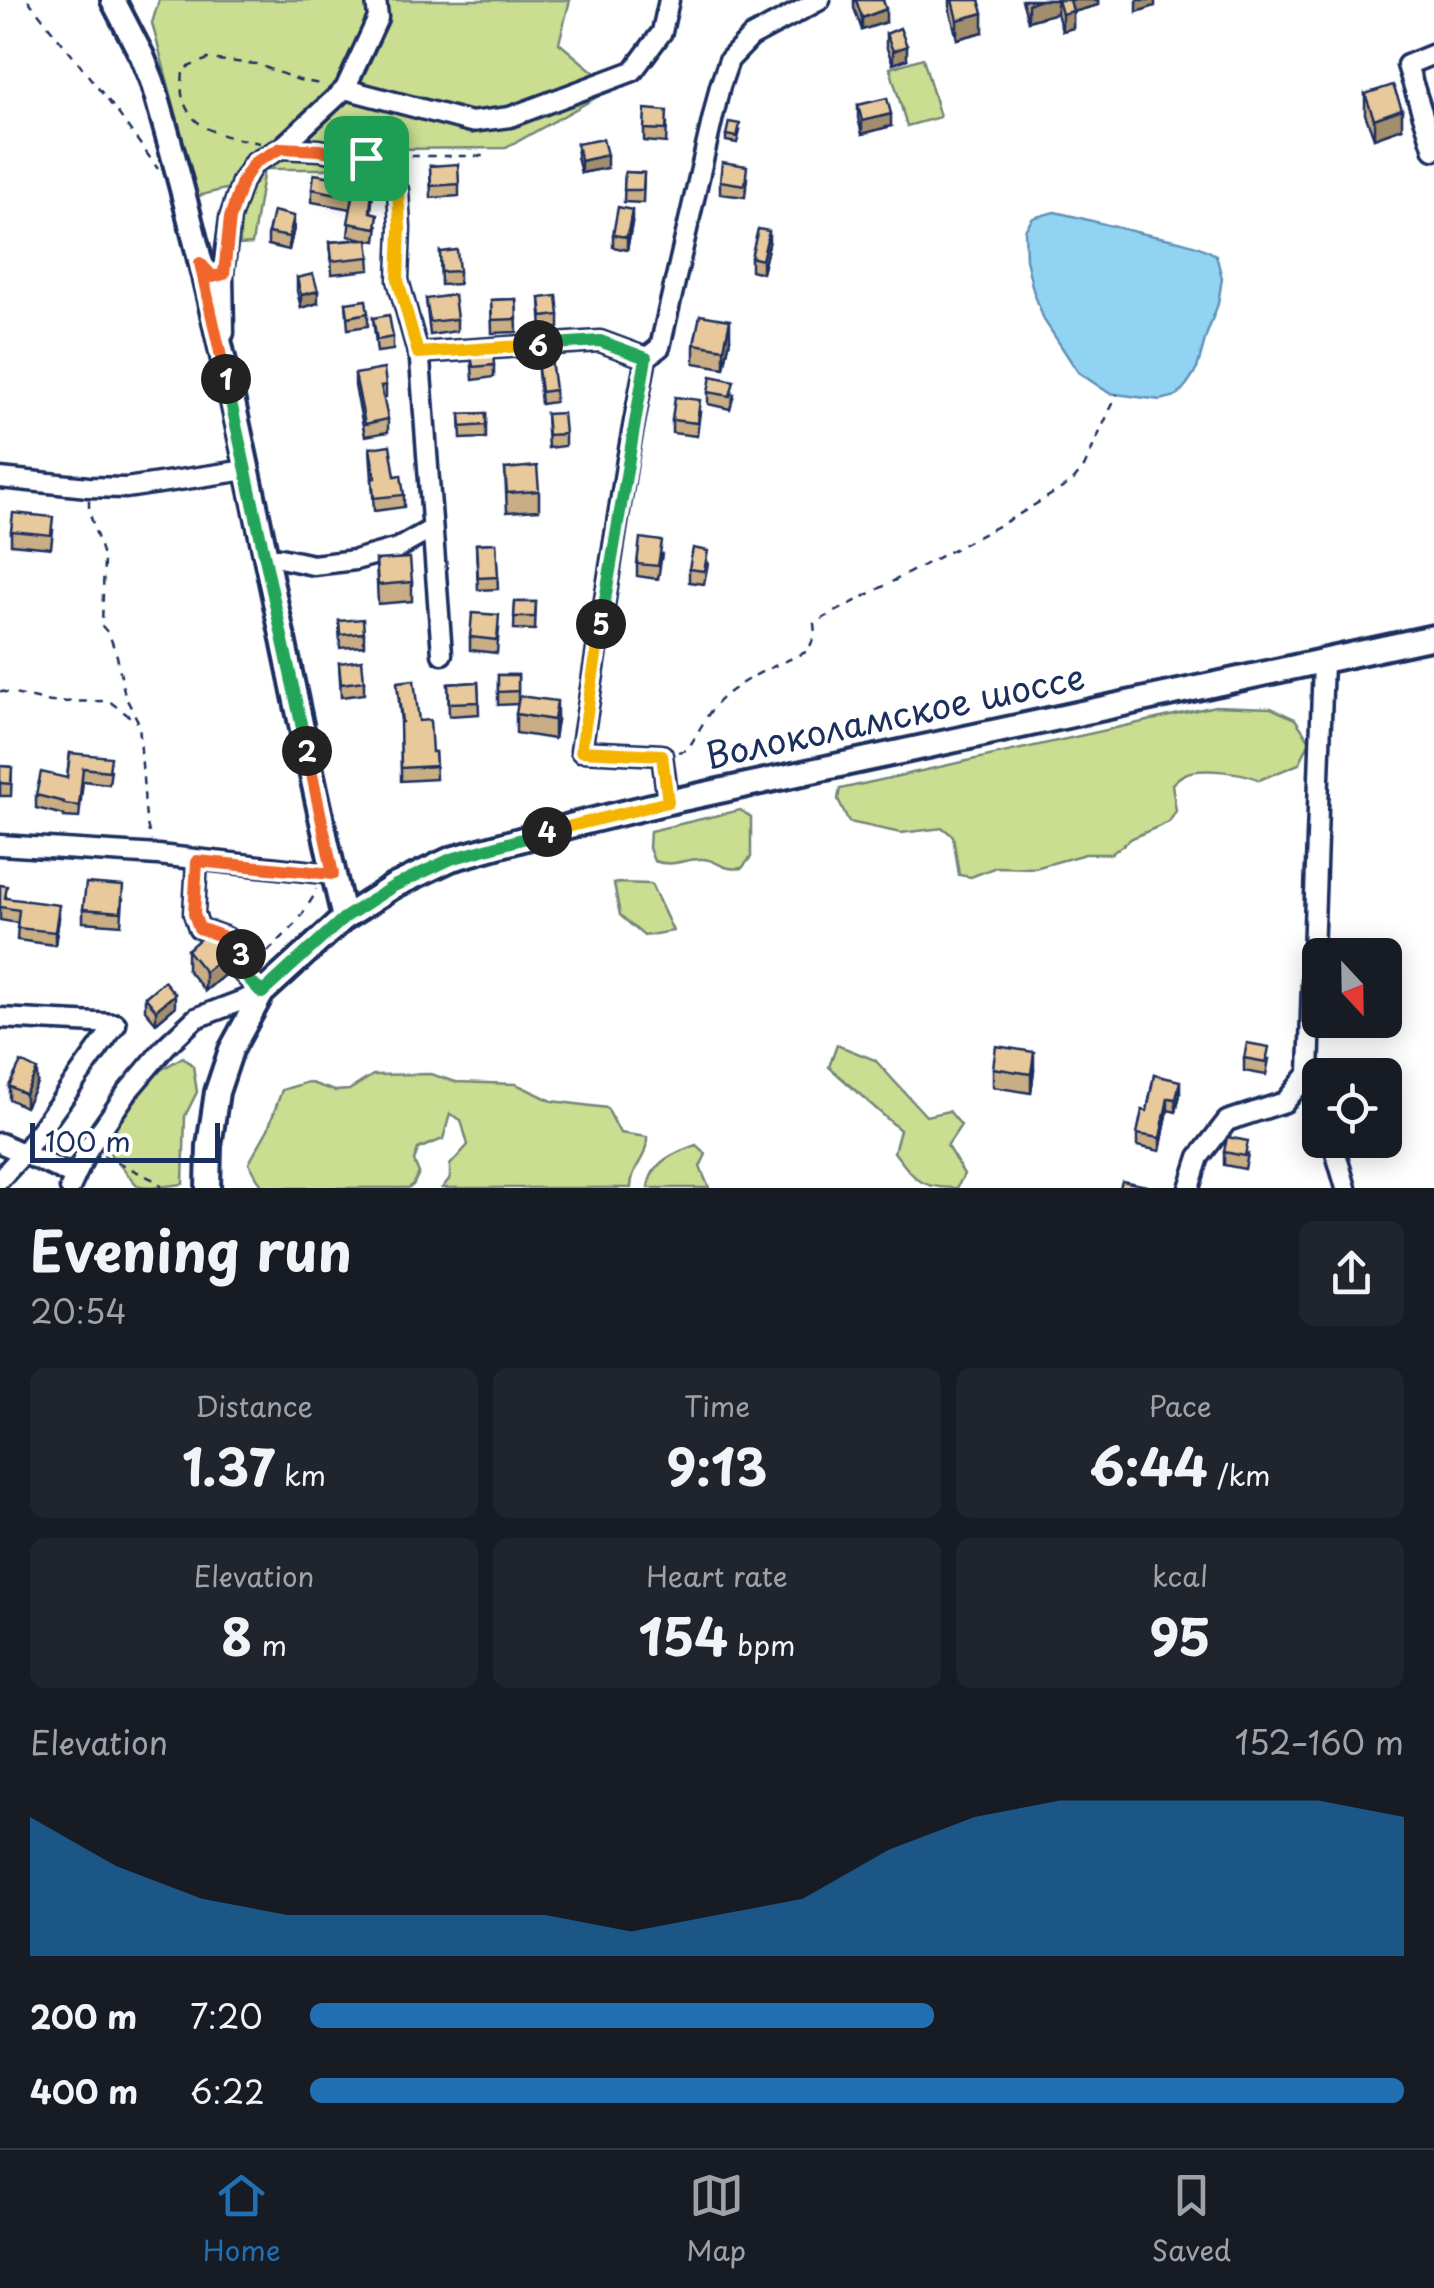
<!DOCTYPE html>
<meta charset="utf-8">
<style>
body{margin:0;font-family:"Playpen Sans",sans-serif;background:#20242c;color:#f1f3f6;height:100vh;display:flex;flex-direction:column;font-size:38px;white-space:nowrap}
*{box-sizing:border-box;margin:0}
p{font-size:32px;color:#9ea1a6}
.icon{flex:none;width:55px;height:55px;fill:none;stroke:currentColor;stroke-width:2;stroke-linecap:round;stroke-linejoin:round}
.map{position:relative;height:1188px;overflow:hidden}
.panel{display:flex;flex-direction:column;background:#171b24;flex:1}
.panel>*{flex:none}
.needle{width:65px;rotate:158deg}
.tools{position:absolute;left:1302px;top:938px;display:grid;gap:20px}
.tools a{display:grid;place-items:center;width:100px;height:100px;border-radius:15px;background:#171b24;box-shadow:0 5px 25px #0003;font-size:50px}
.scale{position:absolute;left:30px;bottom:25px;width:190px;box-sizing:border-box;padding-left:10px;border:5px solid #1b2f5e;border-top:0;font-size:28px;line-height:35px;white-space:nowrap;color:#1b2f5e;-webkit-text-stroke:8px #fff;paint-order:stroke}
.pin{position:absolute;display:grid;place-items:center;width:85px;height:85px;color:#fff;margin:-42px;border-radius:20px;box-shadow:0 5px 15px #0006}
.km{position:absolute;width:50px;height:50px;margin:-25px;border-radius:50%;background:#222;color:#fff;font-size:28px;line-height:50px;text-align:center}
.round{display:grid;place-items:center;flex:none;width:105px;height:105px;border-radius:15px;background:#20242c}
.summary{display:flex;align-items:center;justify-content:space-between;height:170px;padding:0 30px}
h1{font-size:55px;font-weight:700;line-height:75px}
.metrics{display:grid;grid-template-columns:repeat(3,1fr);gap:15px;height:170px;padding:10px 30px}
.metrics div{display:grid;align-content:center;border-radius:15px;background:#20242c;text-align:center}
.metrics b{font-size:50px;font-weight:700}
.metrics small{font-size:28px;font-weight:400}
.metrics p{font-size:28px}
.chart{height:280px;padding:20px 30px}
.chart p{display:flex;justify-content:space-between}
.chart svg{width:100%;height:180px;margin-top:10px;fill:#1f6fb2;opacity:.7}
ul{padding:0 30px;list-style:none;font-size:32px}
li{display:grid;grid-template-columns:160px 120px 1fr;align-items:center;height:75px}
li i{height:25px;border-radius:12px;background:#1f6fb2}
.dock{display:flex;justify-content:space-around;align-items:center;height:140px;border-top:2px solid #363941;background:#171b24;font-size:28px;color:#9ea1a6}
.dock a{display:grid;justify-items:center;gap:5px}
.dock .active{color:#1f6fb2}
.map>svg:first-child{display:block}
.green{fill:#cbdd91;stroke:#738678;stroke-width:2.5}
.water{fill:#91d3f2;stroke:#6291b7;stroke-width:2.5}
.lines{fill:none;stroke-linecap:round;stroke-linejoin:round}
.minor-casing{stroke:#1b2f5e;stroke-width:25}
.major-casing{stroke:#1b2f5e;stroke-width:30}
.path{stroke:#1b2f5e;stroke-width:2.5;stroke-dasharray:8 8;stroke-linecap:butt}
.minor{stroke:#fff;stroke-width:18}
.major{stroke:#fff;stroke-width:22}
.wall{fill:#c8ad85;stroke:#1b2f5e;stroke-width:2.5}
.shaded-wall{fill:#a28d6c;stroke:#1b2f5e;stroke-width:2.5}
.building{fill:#e8c99b;stroke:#1b2f5e;stroke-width:2.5}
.split-1-casing{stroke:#fff;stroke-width:20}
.split-2-casing{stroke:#fff;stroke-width:20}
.split-3-casing{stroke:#fff;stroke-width:20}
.split-4-casing{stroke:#fff;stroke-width:20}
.split-5-casing{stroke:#fff;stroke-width:20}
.split-6-casing{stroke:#fff;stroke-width:20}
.split-7-casing{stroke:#fff;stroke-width:20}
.split-1{stroke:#f0652b;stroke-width:12}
.split-2{stroke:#22a559;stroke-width:12}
.split-3{stroke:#f0652b;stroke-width:12}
.split-4{stroke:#22a559;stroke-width:12}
.split-5{stroke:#f5b400;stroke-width:12}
.split-6{stroke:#22a559;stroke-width:12}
.split-7{stroke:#f5b400;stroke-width:12}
.labels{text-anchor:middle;stroke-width:8;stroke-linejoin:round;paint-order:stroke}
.street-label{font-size:35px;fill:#1b2f5e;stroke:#fff}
</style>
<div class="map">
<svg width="1434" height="1188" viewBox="0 0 1434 1188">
<rect width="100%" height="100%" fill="#fff"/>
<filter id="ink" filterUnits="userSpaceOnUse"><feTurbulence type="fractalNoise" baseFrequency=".01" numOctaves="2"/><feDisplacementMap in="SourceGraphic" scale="20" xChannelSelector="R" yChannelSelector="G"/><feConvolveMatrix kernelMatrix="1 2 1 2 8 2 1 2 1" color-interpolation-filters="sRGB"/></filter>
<g filter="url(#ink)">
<!-- green -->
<g class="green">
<path d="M159,0h411l-11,43 54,45 -107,60 -126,1 -55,20h-61l-12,75 -12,1v-23l-7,-35 -35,9 -46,-173z"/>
<path d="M923,58l17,59 -33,9 -17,-58z"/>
<path d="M1215,706l56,2 24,11 15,22 -11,23 -40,16c-14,-8 -59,-13 -74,-6 -7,3 -8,5 -13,10l4,27 -7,11 -37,16 -21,16h-26l-50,14 -39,-1 -25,10 -12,-2 -6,-39 -10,-8 -42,5 -52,-11 -11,-23 2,-10z"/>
<path d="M740,810l11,7v40l-9,11c-21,3 -23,-8 -39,-9 -19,-1 -28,9 -49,2l-5,-13 1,-17z"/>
<path d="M614,883l37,1 22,47 -29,5 -24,-21z"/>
<path d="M837,1045l38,15 51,56 23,-5 12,14 -14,21 17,28 -7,14c-38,0 -41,-8 -63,-36l6,-22 -71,-63z"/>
<path d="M183,1057l10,9 4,26 -12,24 -2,68 -32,4 -14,-3 -26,-30 -2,-9 15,-36 35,-39z"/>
<path d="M430,1074l26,8 60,2 36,17 55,7 13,25 27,4c1,22 -16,29 -16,51h-189l8,-10v-13l18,-20 -7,-25 -11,-6 -7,25 -25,10 -4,12 5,12 -6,12 -5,3h-145l-14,-25 19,-34 14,-39 26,-8 27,9 14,-1 24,-15z"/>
<path d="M696,1145l10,9 -6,13 9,21h-61c3,-26 26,-35 48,-43z"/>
</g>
<!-- water -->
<path class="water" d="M1054,212c26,5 52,13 78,19 29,8 56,8 84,24l6,23 -4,26 -12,32 -9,33 -10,15 -10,12 -17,4 -51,-7 -31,-21 -34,-52 -11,-30 -7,-31 -1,-29 8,-12z"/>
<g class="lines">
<defs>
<g id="minor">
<path d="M1434,54l-27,11 27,85"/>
<path d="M345,89l126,33 39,-5 123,-46 29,-39 7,-32"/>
<path d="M281,148l38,2 46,8 22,14 11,18 2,38 -2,52 22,80 22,294"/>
<path d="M200,264l13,13 10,-3 7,-56 12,-36 12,-19 27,-15 64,-59 33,-71 -2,-18"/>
<path d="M223,274l1,59"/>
<path d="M418,353l182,-12 46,17"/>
<path d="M0,478l88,9 38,1 120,-18"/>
<path d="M266,558h14l33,7 42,-5 43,-12 34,-19"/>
<path d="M668,802l-6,-47 -81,-4 46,-291 19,-102 14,-11 60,-261 9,-26 22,-23 69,-37"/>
<path d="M0,845l158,10 175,19"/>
<path d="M0,1018l116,6"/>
<path d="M1309,1073l11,19"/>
<path d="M1332,1140l14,48"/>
<path d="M0,1143l74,33"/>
<path d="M0,1179l23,-25 93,-130"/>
<path d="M70,1188l19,-41 39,-56 38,-45 30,-28 66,-25 -20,-21v-17l-15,-17 -28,-10 -5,-15 3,-52"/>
<path d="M1189,1188l10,-31 28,-36 58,-19 24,-29 14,-412"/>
</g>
<g id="major">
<path d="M113,0l29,56 10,25c81,274 126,559 192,837"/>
<path d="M208,1188l1,-42 8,-54 14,-42 31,-57 82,-75 50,-32 57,-27 126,-35 91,-22 766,-165"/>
</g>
</defs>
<!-- minor casing -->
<use href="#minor" class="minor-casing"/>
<!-- major casing -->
<use href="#major" class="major-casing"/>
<!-- path -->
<g class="path">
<path d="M28,0l90,113 40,56"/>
<path d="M260,143c-31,-6 -71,-10 -78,-49 -1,-7 1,-17 1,-25l25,-10 48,5 43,16 26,5"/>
<path d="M396,158l1,-2h90"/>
<path d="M89,500v11l15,48 -2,67 7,8 8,22 8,40 14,27 7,97 5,21"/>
<path d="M0,691l51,11 58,-1 28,21"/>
<path d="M678,752l9,-2c9,-13 16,-28 25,-41 23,-29 64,-43 96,-58l7,-16 -1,-12 199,-105 59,-36 12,-15 33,-73"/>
<path d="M256,963l41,-40 18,-29 1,-5"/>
<path d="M103,1155l55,27 4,6"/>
</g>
<!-- minor -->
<use href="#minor" class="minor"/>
<!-- major -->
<use href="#major" class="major"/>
</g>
<!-- wall -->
<g class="wall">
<path d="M854,0h29l3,22 -24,8 -8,-22z"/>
<path d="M950,0h29l4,32 -26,7 -7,-28z"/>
<path d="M1022,0h76v5l-25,7v16l-11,3 -5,-18 -29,8z"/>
<path d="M886,34l21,25 -14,5 -7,-18z"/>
<path d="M1365,94l37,34 -28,10 -9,-24z"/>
<path d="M858,105l33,21 -29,8 -4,-16z"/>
<path d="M667,124l-1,19 -22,-2v-12z"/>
<path d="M740,131l-3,12 -11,-2v-6z"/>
<path d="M577,144l30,24 -26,5 -4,-16z"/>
<path d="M430,166l29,18v12l-28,2z"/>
<path d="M625,172l19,1 -1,30 -19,-1z"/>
<path d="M747,178l-2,19 -25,-3v-13z"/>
<path d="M312,189l61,3 -2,20 7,14 -2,15 -8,-1 2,30 -38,4 -2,-32 34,-3 -16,-3 3,-27 -39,-7z"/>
<path d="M632,223l-5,27 -14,-3v-12z"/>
<path d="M294,228l-5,22 -21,-5v-12z"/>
<path d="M769,244l-7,29 -11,-3v-13z"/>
<path d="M440,252l19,19v13l-18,1z"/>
<path d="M297,278l21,25 -17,5 -4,-17z"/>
<path d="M540,298l19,17v13l-17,2z"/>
<path d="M426,299l31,20v12l-27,4z"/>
<path d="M516,299l1,33 -25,1 -1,-33z"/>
<path d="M346,303l22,10v13l-20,3z"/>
<path d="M373,318l20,19v13l-16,2z"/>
<path d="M730,339l-6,29 -30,-5v-19z"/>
<path d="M471,354l23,11v12l-21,3z"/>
<path d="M537,361l18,29v12l-14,2z"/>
<path d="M355,374l31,11v12l-3,1 5,21v13l-23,4 -10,-50z"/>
<path d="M708,392l26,2 -4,15 -22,-5z"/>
<path d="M700,412l-3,24 -25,-3v-13z"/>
<path d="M486,413v25l-25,1 -1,-25z"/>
<path d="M546,414l19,20v12l-17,2z"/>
<path d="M370,448l25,28 9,19v12l-30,4z"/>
<path d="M505,469l34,22v19l-32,2z"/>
<path d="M53,530l-2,18 -40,-4v-13z"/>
<path d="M496,543l2,46 -20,1 -2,-46z"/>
<path d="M662,554l-4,25 -21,-3v-12z"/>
<path d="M376,560l36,22v19l-34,3z"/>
<path d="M708,563l-4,21 -15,-2v-13z"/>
<path d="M515,602h21l-1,28 -21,-1z"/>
<path d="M339,621l25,12v13l-24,2z"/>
<path d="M499,628l-2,25 -27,-3v-13z"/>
<path d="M339,663l25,18v13l-23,3z"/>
<path d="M498,675h20v29l-20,1z"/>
<path d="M397,682l22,39 13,31h3l1,27 -35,2v-59z"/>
<path d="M478,682l1,32 -30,2 -1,-32z"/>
<path d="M516,714l41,6 -3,19 -38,-6z"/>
<path d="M70,753l41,17 -2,14 -26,-3 -4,37 -15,-1v-2l-28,-7v-13l31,-17z"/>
<path d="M0,766l12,1 -1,29h-11z"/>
<path d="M0,885l7,13 52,20 -4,27 -38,-5 1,-17 -18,-3z"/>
<path d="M123,899l-2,26 -38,-3v-13z"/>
<path d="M187,950l41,22 -23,19 -18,-22z"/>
<path d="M145,997l30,10 -19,16 -11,-13z"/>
<path d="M1244,1058l25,1 -3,16 -22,-4z"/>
<path d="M993,1068l41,3 -3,22 -38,-6z"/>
<path d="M1154,1075l26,19 -4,18 -8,-2 -8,41 -23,-5v-12l10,-23z"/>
<path d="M37,1083l-12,24 -16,-8v-13z"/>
<path d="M1224,1152l24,2 -3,15 -21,-4z"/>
</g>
<!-- shaded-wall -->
<g class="shaded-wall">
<path d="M1041,0h16v13l-29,8v-17z"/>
<path d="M1069,0h29v5l-25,7v16l-11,3v-17z"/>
<path d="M1137,0h18v6l-18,6z"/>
<path d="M886,9v13l-24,8v-12z"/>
<path d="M983,13v19l-26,7v-19z"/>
<path d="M907,46v13l-14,5v-13z"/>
<path d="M1402,109v19l-28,10v-19z"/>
<path d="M891,114v12l-29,8v-13z"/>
<path d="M607,155v13l-26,5v-12z"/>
<path d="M632,210v13l-5,27v-13z"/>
<path d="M294,216v12l-5,22v-13z"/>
<path d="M769,231v13l-7,29v-13z"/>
<path d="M318,291v12l-17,5v-13z"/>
<path d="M730,320v19l-6,29v-19z"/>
<path d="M557,701v19l-3,19v-19z"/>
<path d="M59,905v13l-4,27v-13z"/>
<path d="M228,953v19l-23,19v-19z"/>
<path d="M175,994v13l-19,16v-13z"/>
<path d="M1034,1052v19l-3,22v-19z"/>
<path d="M37,1070v13l-12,24v-13z"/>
<path d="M1180,1081v13l-4,18v-13z"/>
<path d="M1168,1098v12l-8,41v-13z"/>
</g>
<!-- building -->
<g class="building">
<path d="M856,0h27l3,9 -24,9z"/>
<path d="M952,0h27l4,13 -26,7z"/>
<path d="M1058,0h12l3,11 -11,3z"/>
<path d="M900,28l7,18 -14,5 -7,-17z"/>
<path d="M1393,85l9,24 -28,10 -9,-25z"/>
<path d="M887,98l4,16 -29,7 -4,-16z"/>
<path d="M645,109l22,2 -1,19 -22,-1z"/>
<path d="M729,122l11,2 -3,13 -11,-2z"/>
<path d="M603,139l4,16 -26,6 -4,-17z"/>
<path d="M722,162l25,4 -2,19 -25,-4z"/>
<path d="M458,164l1,20 -28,2 -1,-20z"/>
<path d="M625,172l19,1 -1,17h-19z"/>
<path d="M314,174l38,6v-2l21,1 -3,33 8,2 -2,14 -28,-5 5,-26 -41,-8z"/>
<path d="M618,207l14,3 -5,27 -14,-2z"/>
<path d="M273,211l21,5 -5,21 -21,-4z"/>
<path d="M758,229l11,2 -7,29 -11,-3z"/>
<path d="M368,239l2,18 -38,4 -2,-19z"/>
<path d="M457,250l2,21 -18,1 -1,-20z"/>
<path d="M313,274l5,17 -17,4 -4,-17z"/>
<path d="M454,295l3,24 -27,3 -4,-23z"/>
<path d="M557,296l2,19 -17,2 -2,-19z"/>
<path d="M516,299l1,20 -25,1 -1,-20z"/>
<path d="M366,300l2,13 -20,4 -2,-14z"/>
<path d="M389,315l4,22 -16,3 -4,-22z"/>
<path d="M700,315l30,5 -6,29 -30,-5z"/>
<path d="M493,352l1,13 -21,2 -2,-13z"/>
<path d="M551,359l4,31 -14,2 -4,-31z"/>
<path d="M384,369l2,16 -5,1 7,33 -23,5 -10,-50z"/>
<path d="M711,376l23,5 -4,15 -22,-4z"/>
<path d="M675,397l25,3 -3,23 -25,-3z"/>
<path d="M486,413v12l-25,2 -1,-13z"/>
<path d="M563,413l2,21 -17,1 -2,-21z"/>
<path d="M390,445l5,31 6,-1 3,20 -30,3 -2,-19 3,-1 -5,-30z"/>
<path d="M537,466l2,25 -32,2 -2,-24z"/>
<path d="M13,513l40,4 -2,18 -40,-4z"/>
<path d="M640,538l22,3 -4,25 -21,-2z"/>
<path d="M496,543l2,34 -20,1 -2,-34z"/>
<path d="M693,548l15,3 -4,20 -15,-2z"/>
<path d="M410,558l2,24 -34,3 -2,-25z"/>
<path d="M515,602h21l-1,15h-21z"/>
<path d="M472,613l27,2 -2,25 -27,-3z"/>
<path d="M363,619l1,14 -24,2 -1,-14z"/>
<path d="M362,660l2,21 -23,3 -2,-21z"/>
<path d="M498,675h20v16l-20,1z"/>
<path d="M414,680l5,41 11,-1 2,32h3l1,14 -35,2 -1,-46h2l-5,-40z"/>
<path d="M478,682l1,20 -30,1 -1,-19z"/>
<path d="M519,696l38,5 -3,19 -38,-6z"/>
<path d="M70,753l41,4 -2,14 -26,-3 -4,38 -15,-2v-2l-28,-7 5,-23 26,6z"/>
<path d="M0,766l12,1 -1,17 -11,-1z"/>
<path d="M86,883l37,3 -2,26 -38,-3z"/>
<path d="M0,885l7,1 -2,12 54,7 -4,27 -38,-4 2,-18 -19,-3z"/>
<path d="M209,931l19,22 -23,19 -18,-22z"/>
<path d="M164,981l11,13 -19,16 -11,-13z"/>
<path d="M1247,1043l22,4 -3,15 -22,-4z"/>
<path d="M996,1046l38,6 -3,22 -38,-6z"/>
<path d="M21,1062l16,8 -12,24 -16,-8z"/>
<path d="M1154,1075l26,6 -4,18 -8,-1 -8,40 -23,-4 5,-24 5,1z"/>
<path d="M1227,1137l21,4 -3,15 -21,-4z"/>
<path d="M1122,1181l25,5v2h-27z"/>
</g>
</g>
<g class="lines" filter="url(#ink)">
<defs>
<path id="split-1" d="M226,379l-26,-116 13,14 11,-3 6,-56 12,-36 12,-19 27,-15 38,2 47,8"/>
<path id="split-2" d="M226,379l81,372"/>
<path id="split-3" d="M241,954l-14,-16 -28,-10 -5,-14 3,-53 136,13 -26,-123"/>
<path id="split-4" d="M241,954l1,18 20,21 82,-75 50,-32 57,-27 96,-27"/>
<path id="split-5" d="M547,832l121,-30 -6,-47 -81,-4 20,-127"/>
<path id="split-6" d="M538,345l62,-4 46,17 -45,266"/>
<path id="split-7" d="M366,158l22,14 10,18 2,38 -2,52 20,73 120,-8"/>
</defs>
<!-- split-1 casing -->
<use href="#split-1" class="split-1-casing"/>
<!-- split-2 casing -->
<use href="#split-2" class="split-2-casing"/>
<!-- split-3 casing -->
<use href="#split-3" class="split-3-casing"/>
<!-- split-4 casing -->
<use href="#split-4" class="split-4-casing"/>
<!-- split-5 casing -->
<use href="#split-5" class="split-5-casing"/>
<!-- split-6 casing -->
<use href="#split-6" class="split-6-casing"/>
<!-- split-7 casing -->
<use href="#split-7" class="split-7-casing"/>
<!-- split-1 -->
<use href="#split-1" class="split-1"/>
<!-- split-2 -->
<use href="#split-2" class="split-2"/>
<!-- split-3 -->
<use href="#split-3" class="split-3"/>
<!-- split-4 -->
<use href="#split-4" class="split-4"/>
<!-- split-5 -->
<use href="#split-5" class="split-5"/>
<!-- split-6 -->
<use href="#split-6" class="split-6"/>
<!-- split-7 -->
<use href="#split-7" class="split-7"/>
</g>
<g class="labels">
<!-- street labels -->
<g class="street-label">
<text transform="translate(895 717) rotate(-12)" y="12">Волоколамское шоссе</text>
</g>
</g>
</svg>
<div class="tools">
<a><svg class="needle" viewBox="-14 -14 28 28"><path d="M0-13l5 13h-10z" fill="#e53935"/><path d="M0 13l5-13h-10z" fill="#9ea1a6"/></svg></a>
<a><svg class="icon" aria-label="locate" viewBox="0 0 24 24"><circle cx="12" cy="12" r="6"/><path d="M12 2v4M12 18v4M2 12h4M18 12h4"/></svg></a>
</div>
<div class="scale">100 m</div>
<div class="pin" style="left:366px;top:158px;background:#1e9e55"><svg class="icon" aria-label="arrive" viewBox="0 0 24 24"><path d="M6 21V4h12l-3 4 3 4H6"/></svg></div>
<b class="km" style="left:226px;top:379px">1</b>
<b class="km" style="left:307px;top:751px">2</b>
<b class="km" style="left:241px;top:954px">3</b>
<b class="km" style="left:547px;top:832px">4</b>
<b class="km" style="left:601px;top:624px">5</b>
<b class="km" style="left:538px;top:345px">6</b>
</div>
<section class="panel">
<div class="summary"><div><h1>Evening run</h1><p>20:54</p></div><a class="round"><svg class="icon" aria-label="share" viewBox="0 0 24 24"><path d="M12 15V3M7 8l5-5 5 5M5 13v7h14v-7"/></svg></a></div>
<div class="metrics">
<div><p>Distance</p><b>1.37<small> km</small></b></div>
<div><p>Time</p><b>9:13</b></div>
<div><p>Pace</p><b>6:44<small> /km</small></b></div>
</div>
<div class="metrics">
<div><p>Elevation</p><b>8<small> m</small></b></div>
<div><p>Heart rate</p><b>154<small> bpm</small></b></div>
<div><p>kcal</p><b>95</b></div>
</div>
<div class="chart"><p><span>Elevation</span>152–160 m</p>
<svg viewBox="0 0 160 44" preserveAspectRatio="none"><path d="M0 44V10L10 22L20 30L30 34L40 34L50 34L60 34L70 38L80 34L90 30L100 18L110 10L120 6L130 6L140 6L150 6L160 10V44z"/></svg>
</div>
<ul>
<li><b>200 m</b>7:20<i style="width:57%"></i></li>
<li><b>400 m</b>6:22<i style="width:100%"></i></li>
</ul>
</section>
<nav class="dock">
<a class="active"><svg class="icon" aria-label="home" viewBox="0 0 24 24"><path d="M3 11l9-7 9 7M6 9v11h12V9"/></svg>Home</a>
<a><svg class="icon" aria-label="map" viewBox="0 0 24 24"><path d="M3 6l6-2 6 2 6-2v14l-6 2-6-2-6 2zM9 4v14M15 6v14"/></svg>Map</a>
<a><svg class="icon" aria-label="saved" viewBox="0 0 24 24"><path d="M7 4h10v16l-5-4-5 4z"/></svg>Saved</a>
</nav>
